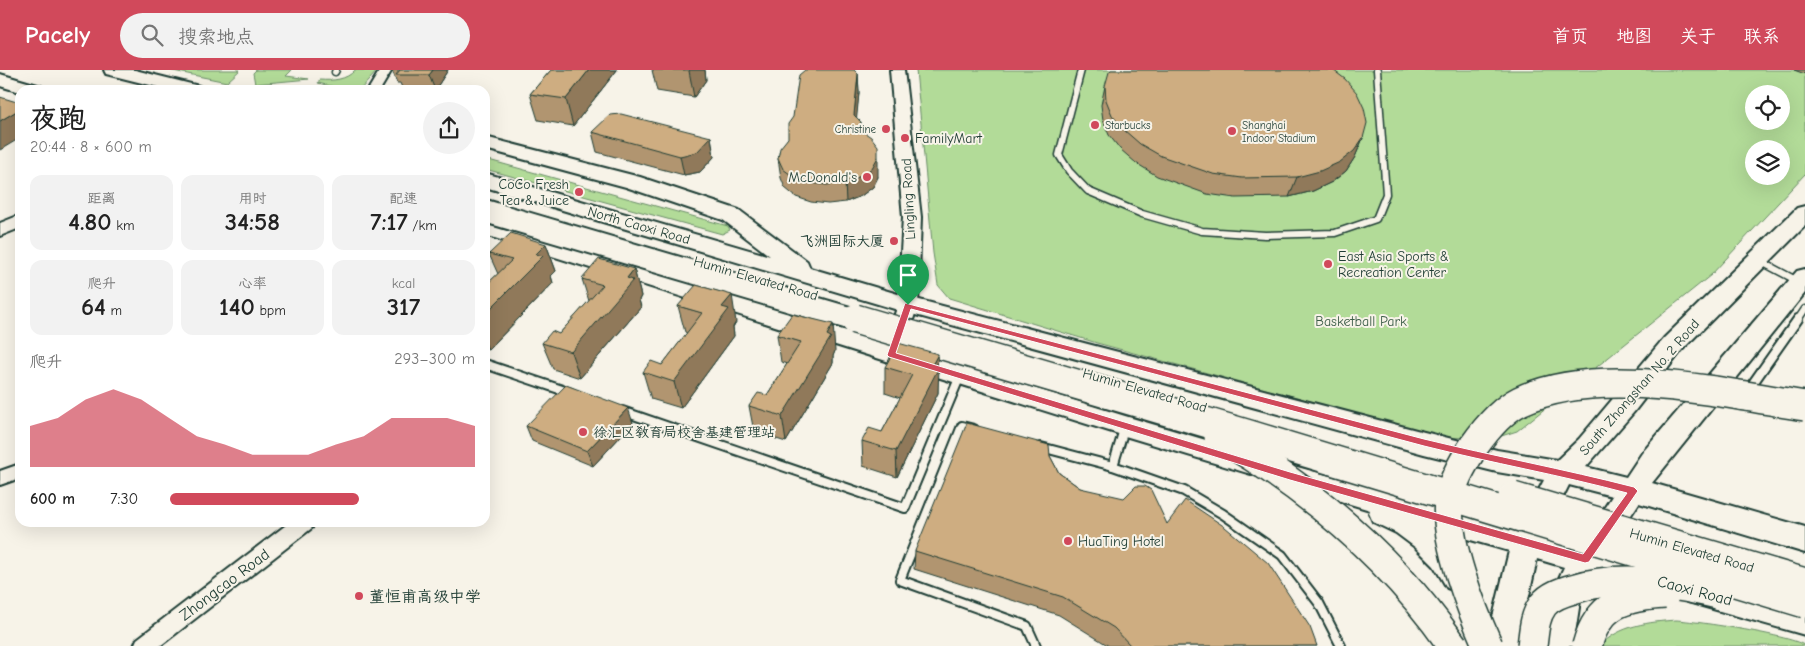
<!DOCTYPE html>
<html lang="zh">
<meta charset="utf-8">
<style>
body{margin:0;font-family:"Comic Neue","LXGW WenKai TC",sans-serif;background:#f2f2f2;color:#222;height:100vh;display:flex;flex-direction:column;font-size:19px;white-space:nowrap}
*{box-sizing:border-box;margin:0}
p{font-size:16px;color:#767676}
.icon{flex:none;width:28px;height:28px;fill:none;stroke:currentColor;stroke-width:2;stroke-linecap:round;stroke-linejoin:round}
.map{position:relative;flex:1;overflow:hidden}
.drawer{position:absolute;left:15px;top:15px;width:475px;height:442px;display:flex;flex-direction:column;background:#fff;border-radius:15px;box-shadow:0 5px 20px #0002}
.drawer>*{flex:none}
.controls{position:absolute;left:1745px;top:15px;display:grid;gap:10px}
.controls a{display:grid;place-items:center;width:45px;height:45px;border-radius:50%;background:#fff;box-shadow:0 5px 20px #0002;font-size:25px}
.pin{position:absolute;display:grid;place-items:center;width:42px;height:42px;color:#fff;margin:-51px -21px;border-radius:50% 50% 50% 0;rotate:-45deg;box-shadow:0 0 5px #0007}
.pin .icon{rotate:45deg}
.round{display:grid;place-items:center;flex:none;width:52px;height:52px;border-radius:26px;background:#f2f2f2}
.headline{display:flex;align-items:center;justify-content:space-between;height:85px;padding:0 15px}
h1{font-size:28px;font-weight:800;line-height:38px}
.figures{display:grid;grid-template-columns:repeat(3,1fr);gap:8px;height:85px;padding:5px 15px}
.figures div{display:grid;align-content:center;border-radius:12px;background:#f2f2f2;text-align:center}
.figures b{font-size:25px;font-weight:800}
.figures small{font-size:14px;font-weight:400}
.figures p{font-size:14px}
.chart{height:140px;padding:10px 15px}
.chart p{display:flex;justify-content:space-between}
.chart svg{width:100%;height:90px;margin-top:5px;fill:#d1495b;opacity:.7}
ul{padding:0 15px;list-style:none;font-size:16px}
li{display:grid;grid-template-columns:80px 60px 1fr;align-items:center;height:38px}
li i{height:12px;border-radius:6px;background:#d1495b}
header{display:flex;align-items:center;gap:30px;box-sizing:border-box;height:70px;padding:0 25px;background:#d1495b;color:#fff}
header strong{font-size:24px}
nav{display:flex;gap:28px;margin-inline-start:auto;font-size:18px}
.search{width:350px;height:45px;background:#f2f2f2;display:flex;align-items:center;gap:12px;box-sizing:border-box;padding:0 18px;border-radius:28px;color:#767676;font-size:19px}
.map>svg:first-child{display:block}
.green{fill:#b2db98;stroke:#688c66;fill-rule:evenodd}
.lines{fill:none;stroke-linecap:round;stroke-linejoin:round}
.service-far1-casing{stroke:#1f3d34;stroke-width:9}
.service-casing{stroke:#1f3d34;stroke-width:12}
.minor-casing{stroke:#1f3d34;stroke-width:4}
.tertiary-casing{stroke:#1f3d34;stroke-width:4}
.primary-casing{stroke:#1f3d34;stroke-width:4}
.service-far1{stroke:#f7f3e8;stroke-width:6}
.service{stroke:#f7f3e8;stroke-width:8}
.minor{fill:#f7f3e8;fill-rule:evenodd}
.tertiary{fill:#f7f3e8;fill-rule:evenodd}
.primary{fill:#f7f3e8;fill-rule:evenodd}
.trunk-bridge-far1-casing{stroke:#1f3d34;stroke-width:26;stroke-linecap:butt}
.trunk-bridge-casing{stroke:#1f3d34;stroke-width:32;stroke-linecap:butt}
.trunk-bridge-far1{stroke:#f7f3e8;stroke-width:22}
.trunk-bridge{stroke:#f7f3e8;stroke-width:29}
.wall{fill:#b1956f;stroke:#1f3d34}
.shaded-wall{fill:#90795a;stroke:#1f3d34}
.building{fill:#cead81;stroke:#1f3d34}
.route{fill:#d1495b;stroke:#fff;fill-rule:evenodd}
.poi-dot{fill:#d1495b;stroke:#f7f3e8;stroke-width:2}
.labels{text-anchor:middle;stroke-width:4;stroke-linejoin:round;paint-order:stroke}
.far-poi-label{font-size:11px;fill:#1f3d34;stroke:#f7f3e8;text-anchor:start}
.poi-label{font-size:14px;fill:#1f3d34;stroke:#f7f3e8;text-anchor:start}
.street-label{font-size:14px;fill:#1f3d34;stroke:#f7f3e8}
.park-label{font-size:14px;fill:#3c5d48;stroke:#f7f3e8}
.near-street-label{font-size:16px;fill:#1f3d34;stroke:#f7f3e8}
.near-poi-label{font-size:16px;fill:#1f3d34;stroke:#f7f3e8;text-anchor:start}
</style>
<header>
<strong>Pacely</strong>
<div class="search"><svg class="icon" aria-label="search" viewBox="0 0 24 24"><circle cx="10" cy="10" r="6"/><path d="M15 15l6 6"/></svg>搜索地点</div>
<nav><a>首页</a><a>地图</a><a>关于</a><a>联系</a></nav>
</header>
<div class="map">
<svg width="1805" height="576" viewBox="0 0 1805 576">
<rect width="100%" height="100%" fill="#f7f3e8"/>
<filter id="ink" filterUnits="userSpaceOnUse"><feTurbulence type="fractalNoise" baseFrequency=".02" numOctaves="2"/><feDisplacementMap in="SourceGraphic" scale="10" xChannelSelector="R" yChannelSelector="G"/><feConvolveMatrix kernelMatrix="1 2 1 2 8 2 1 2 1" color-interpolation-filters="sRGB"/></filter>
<g filter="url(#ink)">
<!-- green -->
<g class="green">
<path d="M168,0h72l-13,12z"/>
<path d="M256,0h36l-6,6 23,3 -54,5 -2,-11z"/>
<path d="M355,0h23l-18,20h-13l-29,-7 2,-3c12,1 27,0 35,-10z"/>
<path d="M916,0h889v104l-94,101 -194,156 -25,8 -50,-2 -345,-94 -148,-45 -11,-13 -5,-32zM1754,24h27v27h-27zM1754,79h27v27h-27z"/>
<path d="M485,89l243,67 2,4 -8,4 -237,-65z"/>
<path d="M1676,550c20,1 119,16 129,26h-205c19,-21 50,-24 76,-26z"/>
</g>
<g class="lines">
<defs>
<g id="service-far1">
<path d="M1081,0l-22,85 10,16 19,20 54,23 60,17 63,4 70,-2 41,-14 10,-25 -9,-124"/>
<path d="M335,2l1,-2"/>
<path d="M1758,190l47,25"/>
<path d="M1797,251l8,-12"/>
</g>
<g id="service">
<path d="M485,294l86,29"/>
<path d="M1745,318l6,-2 47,-67"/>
<path d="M622,341l283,97 55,-132"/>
<path d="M1125,356l-12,40 71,25 39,23 59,41 37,48 22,43"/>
<path d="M974,359l-12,-3 -62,154 127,46 9,20"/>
<path d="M1041,377l72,19"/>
</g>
<g id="minor">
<path d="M380,0h12l-12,20h-12z"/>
<path d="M20,394v14l-20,7v-14z"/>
<path d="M290,452h24l-2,6 -152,118h-26l3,-7z"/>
</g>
<g id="tertiary">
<path d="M890,0h14l17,147 -3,88 -13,38 -3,5 -7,2 -7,-2 -3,-5 13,-38 5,-88z"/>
<path d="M20,145v13l-20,8v-13z"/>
</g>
<g id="primary">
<path d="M104,0h31l64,16 2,4h-31l-64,-16z"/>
<path d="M0,4l41,12 2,4h-23v2l-20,-6z"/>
<path d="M485,67l155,40 99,33 68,51 3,7 98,29 516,135 73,18 60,10 22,-21 85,-101 133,-130 8,-2v20l-123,124 -48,62 -48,55 40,10 16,-24 155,-182 8,-2v24l-153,190 153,44v26l-166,-50 -31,47 -5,2 54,16 4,9 -4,9 -11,4 -57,-16 -8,21 -8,51h-32l10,-51 13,-28 -27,-8 -19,87h-32l23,-95 -73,-21 19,18 18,31 -4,9 -11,4 -11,-4 -13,-22 -18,-18 -20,-15 -23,-11 -4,-9 1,-3 -245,-74 -640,-201v-15l640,196 165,49 229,63 25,-48 -47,-8 -73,-18 -516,-141 -423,-126v-14l285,83 -47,-36 -97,-33 -141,-38zM1569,415l43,11 -29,45 3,6 -42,-12z"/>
<path d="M1699,508l106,29v28l-117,-33 -4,-10 4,-10z"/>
</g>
</defs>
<!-- service-far1 casing -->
<use href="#service-far1" class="service-far1-casing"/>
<!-- service casing -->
<use href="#service" class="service-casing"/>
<!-- minor casing -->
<use href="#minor" class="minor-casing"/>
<!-- tertiary casing -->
<use href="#tertiary" class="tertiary-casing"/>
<!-- primary casing -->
<use href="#primary" class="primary-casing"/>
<!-- service-far1 -->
<use href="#service-far1" class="service-far1"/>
<!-- service -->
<use href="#service" class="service"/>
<!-- minor -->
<use href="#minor" class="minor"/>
<!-- tertiary -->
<use href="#tertiary" class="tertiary"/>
<!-- primary -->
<use href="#primary" class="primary"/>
<defs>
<path id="trunk-bridge-far1" d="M485,141l374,110"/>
<g id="trunk-bridge">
<path d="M855,249l391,115 559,169"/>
<path d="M1219,366c93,54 172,121 234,210"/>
<path d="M1513,427l292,86"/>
<path d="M1488,576c-16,-36 -44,-106 -39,-146 3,-18 15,-39 25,-54 12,-17 28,-36 46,-45 78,-37 203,-8 285,5"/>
<path d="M1532,576c2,-14 2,-29 11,-41 7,-9 19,-13 30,-16 48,-15 97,-6 145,5"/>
<path d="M1587,576c11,-42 37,-50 78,-52"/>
</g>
</defs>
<!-- trunk-bridge-far1 casing -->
<use href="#trunk-bridge-far1" class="trunk-bridge-far1-casing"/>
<!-- trunk-bridge casing -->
<use href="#trunk-bridge" class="trunk-bridge-casing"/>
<!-- trunk-bridge-far1 -->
<use href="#trunk-bridge-far1" class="trunk-bridge-far1"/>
<!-- trunk-bridge -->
<use href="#trunk-bridge" class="trunk-bridge"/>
</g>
<!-- wall -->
<g class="wall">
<path d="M392,0h56l-13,20h-32l-3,-7h-3z"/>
<path d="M551,0h66l-44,56 -35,-6 -8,-26z"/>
<path d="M652,0h53l1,10 -12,17 -37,-6z"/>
<path d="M1794,0h11v4z"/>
<path d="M858,4l1,19 -3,25 5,4v8l17,47 -5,10 -12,9 -15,6 -18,2 -17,-2 -15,-5 -11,-9 -4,-10 -3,-20 10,-20z"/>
<path d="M1105,16l258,52 -8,19 -9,14 -14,11 -19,9 -24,6 -54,1 -28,-4 -50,-18 -21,-13 -16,-14 -11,-14 -6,-15 -2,-15z"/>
<path d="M592,62l119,5 3,20 -14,15 -16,3 -87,-23z"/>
<path d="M546,174l10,27 -5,5 2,7 -65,67 -3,-1v-63l13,-12 -9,-20z"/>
<path d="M634,199l7,27 -2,4 2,7 -61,71 -27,-9 -11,-26 17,-9 30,-33 -7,-22z"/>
<path d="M678,236l58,16 -3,5 1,9 -53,72 -30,-9 -8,-27 19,-7 25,-32 -2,-1z"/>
<path d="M777,265l58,16 -2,5v7l-47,79 -32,-10 -5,-26 18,-11 20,-31 -6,-2z"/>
<path d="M937,296l1,27 -41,84 -34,-11 -1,-25 20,-9 18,-34 -15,-5v-26z"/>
<path d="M633,353l-40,43 -61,-25 -6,-15z"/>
<path d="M1050,386l9,17 21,15 87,36 150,122h-208l-50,-31 -145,-46 1,-18z"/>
</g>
<!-- shaded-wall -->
<g class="shaded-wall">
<path d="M433,0h15l-13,20 -6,-15z"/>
<path d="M589,0h28l-44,56 -7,-27z"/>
<path d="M690,0h15l1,10 -12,17 -5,-26z"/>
<path d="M858,4l1,19 -4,42 -1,-20z"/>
<path d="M20,39v29l-20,12v-29z"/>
<path d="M711,67l3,20 -14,15 -16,3 -4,-19z"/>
<path d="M1363,68l-8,19 -9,14 -14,11 -19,9 -24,6 8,-20z"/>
<path d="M878,87v20l-5,10 -12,9 -15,6 -1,-20z"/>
<path d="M546,174l10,27 -5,5 2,7 -65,67 -3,-8v-28l51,-60z"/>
<path d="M634,199l7,27 -2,4 2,7 -61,71 -9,-26z"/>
<path d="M732,225l4,27 -3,5 1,9 -53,72 -7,-26 48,-75z"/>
<path d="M833,254l2,27 -2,5v7l-47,79 -4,-26z"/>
<path d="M938,284l-1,18 2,-5 -1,26 -41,84 -1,-26 36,-86z"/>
<path d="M628,338l5,15 -40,43 -6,-15z"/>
</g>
<!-- building -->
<g class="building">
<path d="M400,0h33l-4,5h-33z"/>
<path d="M551,0h38l-23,29 -36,-5z"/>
<path d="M805,0h49l4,4 -4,41 7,7 -2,7 12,8 7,9v11l-6,11 -11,8 -16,6 -18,3 -18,-2 -15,-6 -11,-8 -5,-11 2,-10 8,-10v-14l5,-7 6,-42z"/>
<path d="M1111,0h222l12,9 12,14 7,15 3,15 -4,15 -9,13 -14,11 -20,9 -23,6 -55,1 -29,-4 -52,-18 -21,-12 -16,-14 -12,-15 -6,-15 -1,-14 4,-14z"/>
<path d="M0,27l20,6v6l-20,12z"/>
<path d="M621,44l90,23 -14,15 -17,4 -88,-24 18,-17z"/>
<path d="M511,163l35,11 -10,10 7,2 -58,58v-28l27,-26 -23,-6z"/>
<path d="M599,189l35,10 -7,9 6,2 -62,72 -29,-9 10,-12 7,3 44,-49 -21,-6z"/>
<path d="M696,215l36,10 -10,12 7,2 -55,73 -31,-10 8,-11 11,4 40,-52 -24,-7z"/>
<path d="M792,244l41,10 -6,11 4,2 -49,79 -33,-10 9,-13 9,2 34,-53 -24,-7z"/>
<path d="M898,273l40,11 -6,11 7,2 -43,84 -34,-10 7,-13 13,4 30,-57 -27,-8z"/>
<path d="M566,315l62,23 -41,43 -61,-25z"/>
<path d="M967,353l82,22 1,11 9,17 21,15 44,10 12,-12h9l6,4 16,34 18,-24 40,27 43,36 42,64 7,19h-186l-17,-18 -51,-31 -148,-46z"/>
</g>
</g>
<!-- route -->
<path class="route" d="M905,233l519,136c70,17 140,30 210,48l4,4 -49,71 -4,1 -295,-83 -401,-123 -2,-2zM911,239l513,137c68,17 136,29 203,47l-44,61 -293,-82 -394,-119z"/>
<!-- markers -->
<g class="poi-dot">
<circle cx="1095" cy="55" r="5"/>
<circle cx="886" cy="59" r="5"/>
<circle cx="1232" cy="61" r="5"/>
<circle cx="905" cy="68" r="5"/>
<circle cx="867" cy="107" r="5"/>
<circle cx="579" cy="122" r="5"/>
<circle cx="894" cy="171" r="5"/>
<circle cx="1328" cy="194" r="5"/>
<circle cx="583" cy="362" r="5"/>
<circle cx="1068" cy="471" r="5"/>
<circle cx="359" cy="526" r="5"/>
</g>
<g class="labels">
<!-- far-poi labels -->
<g class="far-poi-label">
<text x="1105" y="59">Starbucks</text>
<text x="1242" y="59">Shanghai<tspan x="1242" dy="13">Indoor Stadium</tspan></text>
<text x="876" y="63" text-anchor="end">Christine</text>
</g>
<!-- poi labels -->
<g class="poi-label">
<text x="915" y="73">FamilyMart</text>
<text x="857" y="112" text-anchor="end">McDonald's</text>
<text x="569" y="119" text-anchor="end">CoCo Fresh<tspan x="569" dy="16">Tea &amp; Juice</tspan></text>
<text x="884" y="176" text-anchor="end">飞洲国际大厦</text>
<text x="1338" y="191">East Asia Sports &amp;<tspan x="1338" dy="16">Recreation Center</tspan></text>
<text x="593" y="367">徐汇区教育局校舍基建管理站</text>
<text x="1078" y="476">HuaTing Hotel</text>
</g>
<!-- street labels -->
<g class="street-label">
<text transform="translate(908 129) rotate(-93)" y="5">Lingling Road</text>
<text transform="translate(639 155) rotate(16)" y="5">North Caoxi Road</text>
<text transform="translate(756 208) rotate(16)" y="5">Humin Elevated Road</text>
<text transform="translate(1639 317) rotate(-49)" y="5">South Zhongshan No. 2 Road</text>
<text transform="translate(1145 320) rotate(16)" y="5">Humin Elevated Road</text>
<text transform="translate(1692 480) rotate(16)" y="5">Humin Elevated Road</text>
</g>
<!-- park labels -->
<g class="park-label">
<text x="1361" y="256">Basketball Park</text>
</g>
<!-- near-street labels -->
<g class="near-street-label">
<text transform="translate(224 514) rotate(-37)" y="6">Zhongcao Road</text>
<text transform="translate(1695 520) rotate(15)" y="6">Caoxi Road</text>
</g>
<!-- near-poi labels -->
<g class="near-poi-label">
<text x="369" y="532">董恒甫高级中学</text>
</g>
</g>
</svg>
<div class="controls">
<a><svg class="icon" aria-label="locate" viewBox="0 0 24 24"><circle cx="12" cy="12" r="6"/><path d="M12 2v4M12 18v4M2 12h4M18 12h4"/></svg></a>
<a><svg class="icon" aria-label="layers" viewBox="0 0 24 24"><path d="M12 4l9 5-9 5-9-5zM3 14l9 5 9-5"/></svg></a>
</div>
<div class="pin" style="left:908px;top:235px;background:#1e9e55"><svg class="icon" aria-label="arrive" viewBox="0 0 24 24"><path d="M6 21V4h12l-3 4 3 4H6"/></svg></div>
<section class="drawer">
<div class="headline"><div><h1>夜跑</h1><p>20:44 · 8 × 600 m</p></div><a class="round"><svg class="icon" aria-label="share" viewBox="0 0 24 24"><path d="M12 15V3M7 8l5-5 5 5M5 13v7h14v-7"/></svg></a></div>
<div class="figures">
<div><p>距离</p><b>4.80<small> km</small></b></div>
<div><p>用时</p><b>34:58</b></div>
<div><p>配速</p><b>7:17<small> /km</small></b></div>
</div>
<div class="figures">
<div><p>爬升</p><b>64<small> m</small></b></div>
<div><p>心率</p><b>140<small> bpm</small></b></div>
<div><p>kcal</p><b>317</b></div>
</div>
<div class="chart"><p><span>爬升</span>293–300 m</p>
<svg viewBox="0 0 160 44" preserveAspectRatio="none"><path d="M0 44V24L10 20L20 11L30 6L40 11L50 20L60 29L70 33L80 38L90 38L100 38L110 33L120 29L130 20L140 20L150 20L160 24V44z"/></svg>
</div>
<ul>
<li><b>600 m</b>7:30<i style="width:62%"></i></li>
</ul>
</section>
</div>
